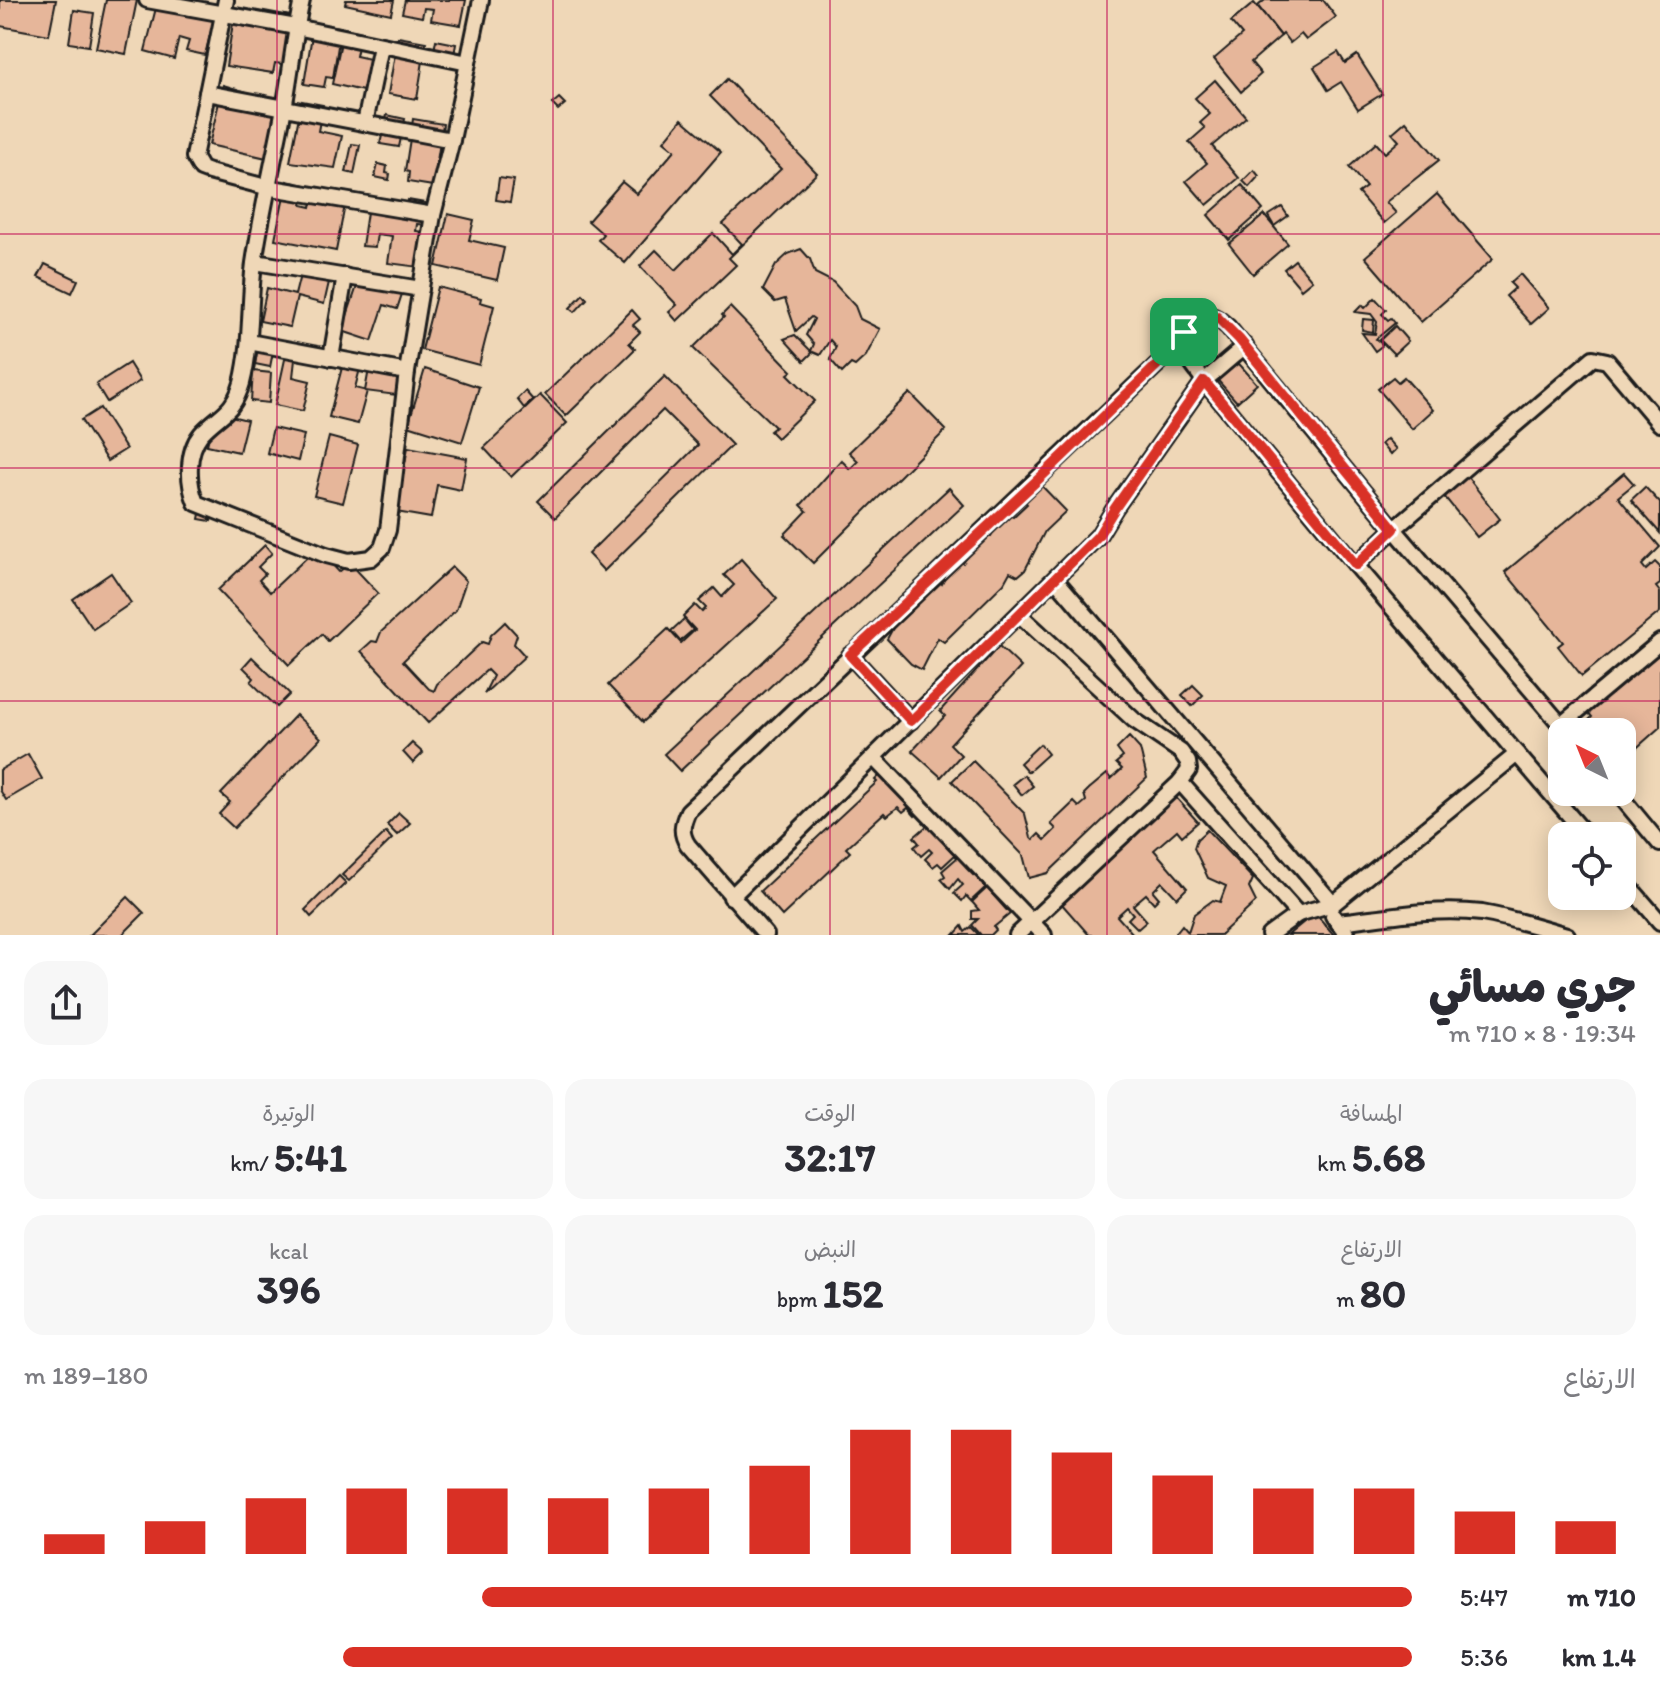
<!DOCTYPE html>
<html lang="ar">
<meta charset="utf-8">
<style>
body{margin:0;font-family:Itim,"Playpen Sans Arabic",sans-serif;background:#f7f7f7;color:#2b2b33;direction:rtl;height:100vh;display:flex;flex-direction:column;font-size:30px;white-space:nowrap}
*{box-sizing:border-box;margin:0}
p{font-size:26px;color:#7c7c81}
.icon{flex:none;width:44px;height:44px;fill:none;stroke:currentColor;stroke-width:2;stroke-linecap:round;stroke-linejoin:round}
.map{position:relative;height:935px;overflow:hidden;direction:ltr}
.sheet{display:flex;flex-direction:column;background:#fff;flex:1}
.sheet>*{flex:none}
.needle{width:52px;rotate:317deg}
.fabs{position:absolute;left:1548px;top:718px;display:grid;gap:16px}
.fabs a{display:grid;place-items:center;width:88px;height:88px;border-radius:16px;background:#fff;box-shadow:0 4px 20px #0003;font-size:40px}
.pin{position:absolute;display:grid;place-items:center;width:68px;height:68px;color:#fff;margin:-34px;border-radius:16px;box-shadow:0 4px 12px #0006}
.round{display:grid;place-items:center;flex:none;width:84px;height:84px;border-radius:24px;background:#f7f7f7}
.headline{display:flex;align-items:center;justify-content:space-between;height:136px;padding:0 24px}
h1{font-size:44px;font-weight:800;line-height:60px}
.stats{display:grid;grid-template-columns:repeat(3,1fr);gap:12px;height:136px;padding:8px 24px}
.stats div{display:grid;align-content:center;border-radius:20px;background:#f7f7f7;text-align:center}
.stats b{font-size:40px;font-weight:800}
.stats small{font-size:22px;font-weight:400}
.stats p{font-size:22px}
.chart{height:224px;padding:16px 24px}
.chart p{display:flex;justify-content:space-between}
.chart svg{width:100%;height:144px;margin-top:8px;stroke:#d93025;stroke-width:6}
ul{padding:0 24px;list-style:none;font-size:26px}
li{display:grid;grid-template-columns:128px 96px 1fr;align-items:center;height:60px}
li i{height:20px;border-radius:10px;background:#d93025}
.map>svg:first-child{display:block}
.building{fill:#e6b69a;stroke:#1c1c1c;stroke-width:2}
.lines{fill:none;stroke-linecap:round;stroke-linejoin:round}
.minor-casing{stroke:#1c1c1c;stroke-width:20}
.minor{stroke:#efd7b7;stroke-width:14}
.route-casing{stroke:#fff;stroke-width:16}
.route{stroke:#d93025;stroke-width:10}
.grid{fill:none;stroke:#c2185b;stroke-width:2;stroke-opacity:0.55}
</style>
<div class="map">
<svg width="1660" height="935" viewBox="0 0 1660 935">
<rect width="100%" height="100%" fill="#efd7b7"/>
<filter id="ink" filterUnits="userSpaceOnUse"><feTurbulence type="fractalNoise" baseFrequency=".0125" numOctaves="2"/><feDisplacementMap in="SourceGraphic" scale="16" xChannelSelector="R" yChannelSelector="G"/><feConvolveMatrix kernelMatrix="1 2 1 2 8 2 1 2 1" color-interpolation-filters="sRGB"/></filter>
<g filter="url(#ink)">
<!-- building -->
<g class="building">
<path d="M0,0h56l-7,35 -49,-9z"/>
<path d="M106,0h31l-11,54 -30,-6z"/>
<path d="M158,0h32l27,7 -12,48 -19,-4 3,-10 -10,-3 -5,21 -29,-8z"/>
<path d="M346,0h48l-3,14 -46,-10z"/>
<path d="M405,0h61l-5,25 -30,-5 2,-11 -9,-1 -2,9 -20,-4z"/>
<path d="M1265,0h58l13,17 -30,23 -5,-6 -11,9 -7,-9 -2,2 -23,-30z"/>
<path d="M1254,3l27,33 -30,26 10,12 -20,18 -27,-33 28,-24 -11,-13z"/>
<path d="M74,10l20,3 -5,33 -20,-3z"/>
<path d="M235,11l28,5 1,-5 27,5 -8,48 -8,-1 -2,10 -47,-7z"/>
<path d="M314,23l27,4 -8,51 -7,-1 -2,10 -20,-3z"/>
<path d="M344,28l17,4 -5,24 14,3 -7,32 -31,-7z"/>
<path d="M398,37l28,5 -9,57 -29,-5z"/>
<path d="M436,40l20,4 -4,22 -20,-4z"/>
<path d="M1338,52l7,11 12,-8 25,39 -24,15 -17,-27 -13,8 -14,-23z"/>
<path d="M727,79l90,94 -88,85 7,7 -59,56 -8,-9 8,-7 -37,-39 16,-16 20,20 37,-37 19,21 10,-10 -19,-20 58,-55 -71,-73z"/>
<path d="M1215,80l31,37 -34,29 27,32 -32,27 -21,-24 21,-18 -18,-21 16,-14 -5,-5 10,-9 -15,-16z"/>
<path d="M223,85l55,16 -5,23 5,1 -7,34 -62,-14z"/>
<path d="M559,98l6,6 -7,6 -6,-6z"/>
<path d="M302,101l21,4 -5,26 24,5 -7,32 -45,-6z"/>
<path d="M387,115l18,4 -6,28 -19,-3z"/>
<path d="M413,119l30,5 -10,62 -25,-4 1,-10 -4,-1z"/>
<path d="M682,119l39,33 -96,111 -27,-23 5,-6 -15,-13 34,-39 15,12 38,-44 -11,-9z"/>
<path d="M1406,121l33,39 -53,42 10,11 -12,10 -26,-30 8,-6 -17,-20 27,-24 9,10 14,-12 -7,-8z"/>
<path d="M352,144l8,1 -6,29 -8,-2z"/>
<path d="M378,164l9,2 -1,7 4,1 -1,6 -14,-3z"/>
<path d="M1254,170l5,6 -10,11 -6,-6z"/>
<path d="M499,178l15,2 -4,22 -14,-2z"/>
<path d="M287,181l19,4 -4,20 9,2 4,-18 32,6 -11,56 -61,-12z"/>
<path d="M1242,185l21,25 -34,30 -21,-25z"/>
<path d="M1437,194l56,65 -72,63 -56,-65z"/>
<path d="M408,200l23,4 -3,21 -11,-1 -1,7 8,1 -5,35 -31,-4 4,-27 -15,-2 -2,13 -13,-1 6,-41 31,4 -1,8 8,1z"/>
<path d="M1282,207l6,9 -14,10 -6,-10z"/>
<path d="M448,214l26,6 -5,20 35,8 -7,32 -61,-14z"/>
<path d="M1264,215l24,29 -35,30 -24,-30z"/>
<path d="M801,249l9,10 5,14 18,9 22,24 5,13 20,10 -14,27 -11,10 -4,-2 -9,9 -12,-14 6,-12 -6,-7 -10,15 -7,-3 -9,9 -20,-22 11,-4 16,16 3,-7 -8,-9 8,-16 -3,-2 -15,14 -11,-32 -10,3 -12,-12 13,-25 12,-11z"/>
<path d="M1295,260l17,20 -11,9 -17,-20z"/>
<path d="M303,263l29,6 -8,35 -27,-7 -7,30 -30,-6 7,-33 28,7z"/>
<path d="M45,264l33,16 -6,13 -34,-16z"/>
<path d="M1520,274l29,34 -18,16 -25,-28 9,-8 -5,-5z"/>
<path d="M359,280l46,5 -8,24 -13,-4 -12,36 -30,-10z"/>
<path d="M438,287l43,11 -1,4 14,4 -15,59 -57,-15z"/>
<path d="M583,294l4,5 -12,13 -5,-4z"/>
<path d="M1375,298l11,12 -4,4 6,6 3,-2 4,5 -19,16 7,6 -8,6 -13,-18 13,1 2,-12 -6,-8 -16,-2 7,-7 3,3z"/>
<path d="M730,307l62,64 -4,3 27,27 -38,37 -7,-7 5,-4 -82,-79 31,-31 -2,-2z"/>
<path d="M632,310l8,9 -7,6 7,7 -11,11 6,6 -69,67 -21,-22z"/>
<path d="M1363,319l11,1 -1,12 -11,-2z"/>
<path d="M1395,326l13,15 -14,13 -14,-14z"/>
<path d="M259,343l15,4 -4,20 -15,-3z"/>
<path d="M287,350l9,1 -3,26 17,4 -7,30 -28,-6z"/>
<path d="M345,356l17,5 -7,27 12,3 -9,33 -29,-7z"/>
<path d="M1233,357l24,27 -20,18 -24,-27z"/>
<path d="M371,358l30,5 -5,32 -31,-4z"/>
<path d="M129,363l11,18 -33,21 -11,-18z"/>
<path d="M425,369l54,18 -17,55 -54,-17z"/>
<path d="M253,371l18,2 -2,30 -18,-2z"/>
<path d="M665,376l67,69 -128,126 -16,-17 110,-109 -35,-35 -108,108 -17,-17z"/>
<path d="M1393,377l5,5 6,-5 29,33 -21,19 -34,-40z"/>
<path d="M525,391l8,9 -9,8 -7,-9z"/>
<path d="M910,393l36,37 -133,133 -29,-28 23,-24 -6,-6 40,-45 9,9 8,-8 -9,-9z"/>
<path d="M540,395l27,28 -56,54 -27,-29z"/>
<path d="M100,408l26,41 -19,12 -26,-41z"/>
<path d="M215,412l32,8 -8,32 -32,-7z"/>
<path d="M273,428l31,7 -6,26 -31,-8z"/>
<path d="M329,437l29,8 -15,58 -29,-7z"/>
<path d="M1387,439l9,10 -6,6 -9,-11z"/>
<path d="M408,447l59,11 -6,32 -24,-5 -6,33 -35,-6z"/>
<path d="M1459,466l41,53 -23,18 -42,-52z"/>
<path d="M1624,473l10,11 -16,13 42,50 -18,18 4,5 9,-8 5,5v17l-4,3 4,5v20l-78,64 -24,-30 5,-4 -58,-70z"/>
<path d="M1038,482l28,29 -21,20 -20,39 -7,6 -8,-4 -6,11 -60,59 -6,-4 -16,32 -11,-6 -24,-25 18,-33 8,3 12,-22 10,-11 7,8 13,-25 8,4 22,-31 6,4 13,-24 9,5 14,-13 -5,-6z"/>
<path d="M1645,487l15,16v30l-29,-33z"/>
<path d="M949,488l15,17 -284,266 -16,-17z"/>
<path d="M203,498l12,3 -4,20 -12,-2z"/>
<path d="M265,545l7,8 -14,14 7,7 -6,6 11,12 47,-44 22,24 11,-9 28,30 -50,48 -6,-7 -33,31 -71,-75z"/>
<path d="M741,559l36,40 -134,123 -35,-37 60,-56 13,14 14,-13 -12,-13 12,-12 7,7 4,-4 -7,-7 15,-13 8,9 12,-12 -10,-10z"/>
<path d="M452,567l14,14 -10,29 -53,51 26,28 5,2 3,-7 45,-42 6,2 3,-9 14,-13 12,13 -3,9 11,12 -41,38 9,-18 -6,-6 -59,53 -67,-72 11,-10 5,1 4,-10z"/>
<path d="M111,573l20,30 -38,26 -20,-30z"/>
<path d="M684,619l9,11 -13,11 -9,-10z"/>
<path d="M999,646l22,21 -71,77 11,11 -20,22 -29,-26 33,-35 -5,-5z"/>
<path d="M1650,646l10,11v70l-38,34v-29h-26l-9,-10 5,-5 -9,-11z"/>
<path d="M252,657l38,37 -13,13 -26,-25 3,-4 -11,-11z"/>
<path d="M1193,685l10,10 -11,11 -10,-11z"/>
<path d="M296,715l25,23 -87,90 -15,-14 11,-12 -9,-8z"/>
<path d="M1129,737l11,12 7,29 -99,95 -19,5 -6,-23 -71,-74 21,-20 52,53 6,24 2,2 6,-6 6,6 11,-11 -5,-5 23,-22 5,5 7,-6 -2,-7 5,-5 18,-15 4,5 11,-10 -6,-6 7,-6 -6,-8z"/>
<path d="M412,743l11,10 -10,10 -10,-11z"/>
<path d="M1040,744l8,10 -20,18 -8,-9z"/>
<path d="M28,754l14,25 -36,21 -6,-10v-20z"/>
<path d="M887,768l36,40 -8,8 -7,-8 -5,4 -5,-5 -11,9 -3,-3 -38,35 4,4 -68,64 -22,-25 117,-109 -2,-2z"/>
<path d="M1024,775l9,11 -11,9 -9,-11z"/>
<path d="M1171,792l27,30 -16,14 -5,-6 -23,20 33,38 -10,10 -15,-16 -9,9 6,7 -5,5 -8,-9 -13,11 14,16 -9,8 -10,-10 5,-5 -6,-7 -10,9 17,19h-45l-35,-40z"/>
<path d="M399,813l11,10 -13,12 -10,-10z"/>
<path d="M928,825l27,30 -13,12 -4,-4 -5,4 -8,-8 7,-7 -3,-3 -8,7 -7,-9 5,-4 -5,-6z"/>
<path d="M1207,830l46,49 -4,9 7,14 -36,33h-46l8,-10 6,7 6,-18 19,-14 7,2 6,-16 -18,-8 -14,-30 3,-9z"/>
<path d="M386,832l6,7 -43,42 -7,-6z"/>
<path d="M959,856l10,10 -3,2 7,7 2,-1 11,13 -15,14 -5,-5 -4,5 -8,-8 9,-8 -5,-6 -8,10 -9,-10 4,-3 -3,-5z"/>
<path d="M339,876l7,7 -35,34 -6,-7z"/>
<path d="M987,888l23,26 -16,13 2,3 -5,5h-10l-9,-10 6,-6h-6v-8l7,-1 -7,-8z"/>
<path d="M128,897l16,16 -22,22h-32z"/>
<path d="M1315,913l19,22h-46z"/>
<path d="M962,926l3,6 6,-5 8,8h-25z"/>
</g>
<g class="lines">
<defs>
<g id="minor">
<path d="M147,0l149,27 172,36"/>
<path d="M226,0l-32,157 7,12 8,3 57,15 167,28"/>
<path d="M302,0c-8,36 -11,72 -18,108 -10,52 -22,102 -30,155 -5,40 -2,81 -12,120 -9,31 -23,31 -41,51 -15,19 -13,49 -5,69l130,52 23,6 22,-3 11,-10 6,-18 19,-158 26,-157 19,-75 29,-140"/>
<path d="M207,93l245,47"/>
<path d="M365,123l16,-77"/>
<path d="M255,262l166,27"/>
<path d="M249,342l158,30"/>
<path d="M331,358l14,-82"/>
<path d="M1356,565l38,-36 199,-171 14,3 53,63"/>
<path d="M1056,580l277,324 184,-150"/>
<path d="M1020,615l114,105 47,32 7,10 1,8 -9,12"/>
<path d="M850,655l61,66"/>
<path d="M1561,725l99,-83"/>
<path d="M1567,732l-173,-203 -166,-202c-5,-4 -9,-9 -16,-11 -12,-3 -32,11 -30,26 1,13 15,28 22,39l139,169 244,286"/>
<path d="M874,758l170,177"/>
<path d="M1617,792l43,52"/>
<path d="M1622,878l38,44"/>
<path d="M731,897l367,-361 17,-28 89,-127 41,-35"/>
<path d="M1298,914l35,-10"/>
<path d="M1333,916l15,19"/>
<path d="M1338,922c47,-5 96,-15 144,-9 29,5 57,14 85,22"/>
<path d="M766,935l-78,-90c-8,-12 -6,-21 0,-34l494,-470"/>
<path d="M1017,935l163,-153 118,132 -29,21"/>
</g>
</defs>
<!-- minor casing -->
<use href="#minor" class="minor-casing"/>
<!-- minor -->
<use href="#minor" class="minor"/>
</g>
</g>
<g class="lines" filter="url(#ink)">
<defs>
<path id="route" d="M1208,315l9,2 22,22 155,190 -38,36 -152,-184 -89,127 -17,28 -187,185 -61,-66 194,-181 138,-133c3,-15 12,-21 26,-26z"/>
</defs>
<!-- route casing -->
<use href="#route" class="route-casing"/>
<!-- route -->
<use href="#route" class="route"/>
</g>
<!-- grid -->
<path class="grid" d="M277,0v935M553,0v935M830,0v935M1107,0v935M1383,0v935M0,234h1660M0,468h1660M0,701h1660"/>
</svg>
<div class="fabs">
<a><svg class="needle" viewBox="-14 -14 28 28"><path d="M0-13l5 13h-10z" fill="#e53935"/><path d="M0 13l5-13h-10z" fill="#7c7c81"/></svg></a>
<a><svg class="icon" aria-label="locate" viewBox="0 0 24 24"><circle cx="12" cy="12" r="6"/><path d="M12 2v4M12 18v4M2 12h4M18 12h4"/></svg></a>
</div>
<div class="pin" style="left:1184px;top:332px;background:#1e9e55"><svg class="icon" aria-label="arrive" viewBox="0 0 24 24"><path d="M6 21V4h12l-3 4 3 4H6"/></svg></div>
</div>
<section class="sheet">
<div class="headline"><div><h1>جري مسائي</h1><p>19:34 · 8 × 710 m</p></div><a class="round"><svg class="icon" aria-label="share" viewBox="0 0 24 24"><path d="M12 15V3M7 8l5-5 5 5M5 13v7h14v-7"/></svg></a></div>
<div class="stats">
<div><p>المسافة</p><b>5.68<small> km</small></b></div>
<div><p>الوقت</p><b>32:17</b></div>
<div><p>الوتيرة</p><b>5:41<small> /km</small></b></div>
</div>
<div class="stats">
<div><p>الارتفاع</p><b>80<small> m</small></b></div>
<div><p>النبض</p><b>152<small> bpm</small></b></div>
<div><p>kcal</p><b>396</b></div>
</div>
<div class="chart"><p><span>الارتفاع</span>180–189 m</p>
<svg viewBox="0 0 160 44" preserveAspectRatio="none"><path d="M5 44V38M15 44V34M25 44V27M35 44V24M45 44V24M55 44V27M65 44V24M75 44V17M85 44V6M95 44V6M105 44V13M115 44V20M125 44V24M135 44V24M145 44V31M155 44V34"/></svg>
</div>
<ul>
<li><b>710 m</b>5:47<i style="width:67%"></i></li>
<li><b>1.4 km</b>5:36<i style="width:77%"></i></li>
</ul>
</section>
